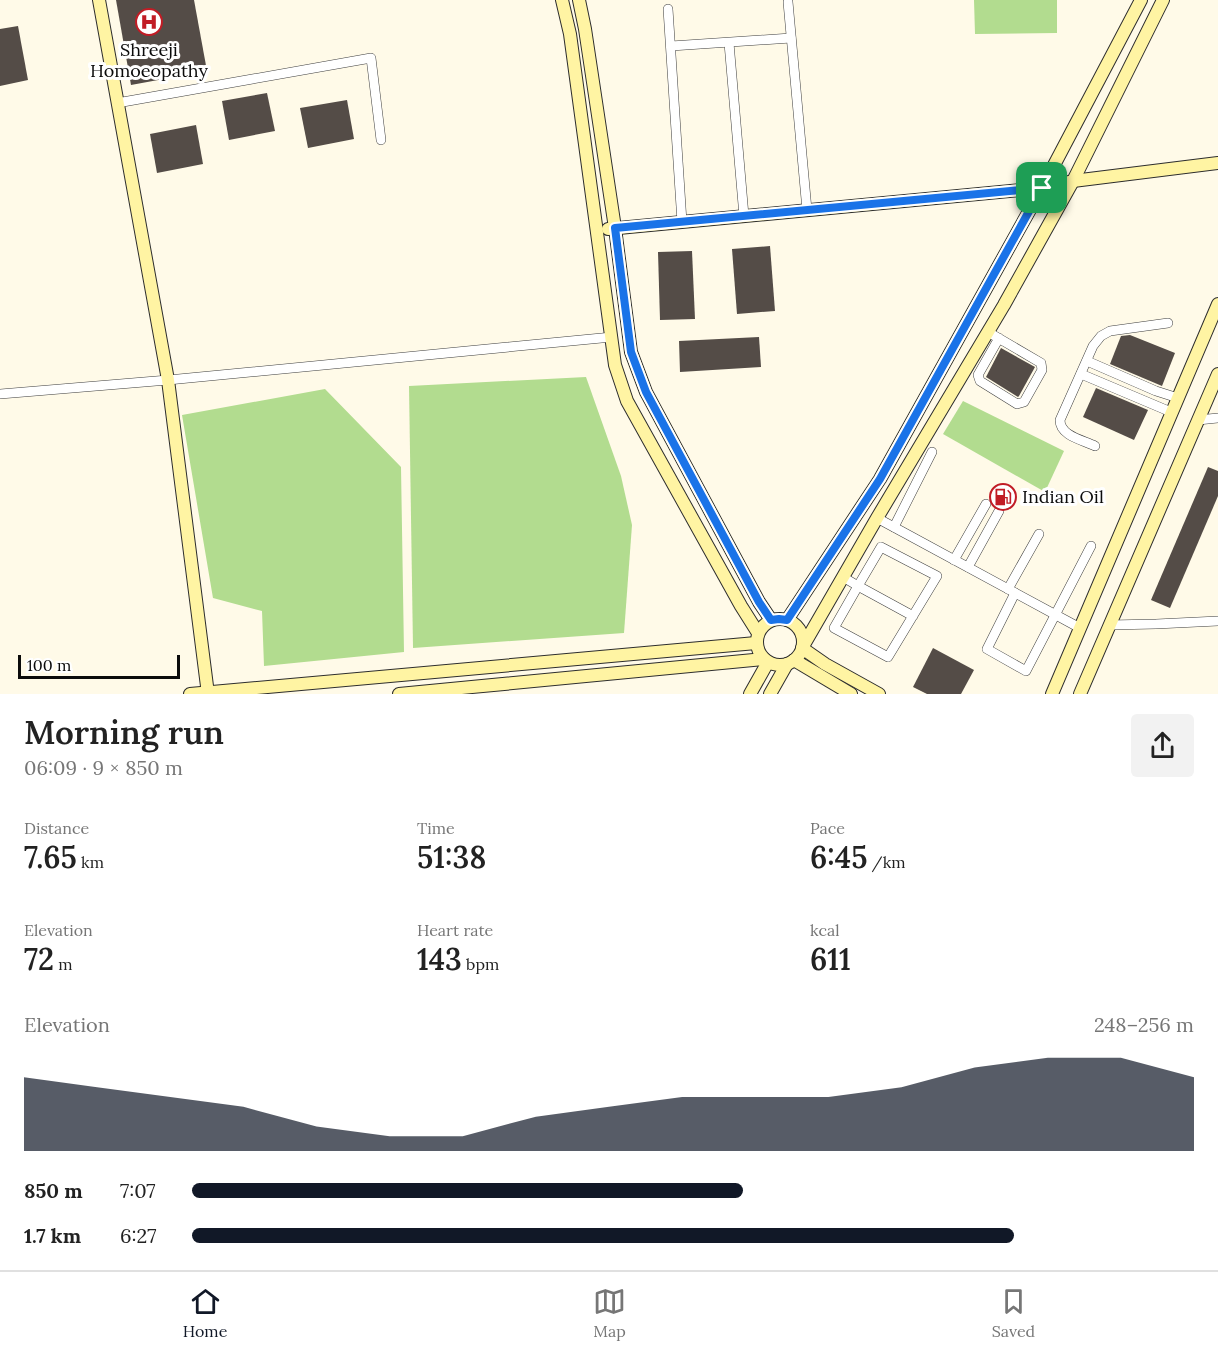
<!DOCTYPE html>
<meta charset="utf-8">
<style>
body{margin:0;font-family:Lora,serif;background:#f2f2f2;color:#222;height:100vh;display:flex;flex-direction:column;font-size:22px;white-space:nowrap}
*{box-sizing:border-box;margin:0}
p{font-size:20px;color:#767676}
.icon{flex:none;width:33px;height:33px;fill:none;stroke:currentColor;stroke-width:2;stroke-linecap:round;stroke-linejoin:round}
.map{position:relative;height:694px;overflow:hidden}
.side{display:flex;flex-direction:column;background:#fff;flex:1}
.side>*{flex:none}
.scale{position:absolute;left:18px;bottom:15px;width:162px;box-sizing:border-box;padding-left:6px;border:3px solid #0b0b0b;border-top:0;font-size:16px;line-height:21px;white-space:nowrap;color:#0b0b0b;-webkit-text-stroke:4px #fff;paint-order:stroke}
.pin{position:absolute;display:grid;place-items:center;width:51px;height:51px;color:#fff;margin:-26px;border-radius:12px;box-shadow:0 3px 9px #0006}
.round{display:grid;place-items:center;flex:none;width:63px;height:63px;border-radius:6px;background:#f2f2f2}
.summary{display:flex;align-items:center;justify-content:space-between;height:102px;padding:0 24px}
h1{font-size:33px;font-weight:600;line-height:45px}
.metrics{display:grid;grid-template-columns:repeat(3,1fr);gap:9px;height:102px;padding:6px 24px}
.metrics div{display:grid;align-content:center}
.metrics b{font-size:30px;font-weight:600}
.metrics small{font-size:16px;font-weight:400}
.metrics p{font-size:16px}
.chart{height:168px;padding:12px 24px}
.chart p{display:flex;justify-content:space-between}
.chart svg{width:100%;height:108px;margin-top:6px;fill:#111827;opacity:.7}
ul{padding:0 24px;list-style:none;font-size:20px}
li{display:grid;grid-template-columns:96px 72px 1fr;align-items:center;height:45px}
li i{height:15px;border-radius:8px;background:#111827}
.dock{display:flex;justify-content:space-around;align-items:center;height:84px;border-top:2px solid #e0e0e0;background:#fff;font-size:16px;color:#767676}
.dock a{display:grid;justify-items:center;gap:3px}
.dock .active{color:#111827}
.map>svg:first-child{display:block}
.forest{fill:#b2dc8f}
.building{fill:#544c47}
.lines{fill:none;stroke-linecap:round;stroke-linejoin:round}
.street-casing{stroke:#3e3e3e;stroke-width:10}
.secondary-casing{stroke:#2d2d2d;stroke-width:14}
.street{stroke:#fff;stroke-width:9}
.secondary{stroke:#fff4a3;stroke-width:12}
.route-casing{stroke:#fff;stroke-width:12}
.route{stroke:#1a73e8;stroke-width:8}
.labels{text-anchor:middle;stroke-width:6;stroke-linejoin:round;paint-order:stroke}
.poi-label{font-size:18px;fill:#0b0b0b;stroke:#fff}
</style>
<div class="map">
<svg width="1218" height="694" viewBox="0 0 1218 694">
<rect width="100%" height="100%" fill="#fffae8"/>
<!-- forest -->
<g class="forest">
<path d="M974,0h83v33l-82,1z"/>
<path d="M586,377l35,99 11,49 -8,108 -211,15 -4,-262z"/>
<path d="M325,389l76,78 3,185 -140,14 -2,-55 -49,-13 -31,-183z"/>
<path d="M963,401l101,50 -19,41 -102,-58z"/>
</g>
<!-- building -->
<g class="building">
<path d="M116,0h78l13,71 -76,14z"/>
<path d="M18,26l10,54 -28,6v-57z"/>
<path d="M267,93l8,38 -46,9 -7,-39z"/>
<path d="M347,100l7,39 -46,9 -8,-40z"/>
<path d="M196,125l7,39 -46,9 -7,-39z"/>
<path d="M770,246l5,65 -38,3 -5,-65z"/>
<path d="M692,251l3,68 -35,1 -2,-68z"/>
<path d="M1130,335l45,18 -13,33 -52,-22 11,-28z"/>
<path d="M759,337l2,30 -81,5 -1,-31z"/>
<path d="M1001,348l34,19 -16,29 -1,1 -32,-20z"/>
<path d="M1096,388l52,22 -14,30 -51,-23z"/>
<path d="M1208,467l10,4v25l-48,112 -19,-8z"/>
<path d="M933,648l41,22 -13,24h-34l-14,-7z"/>
</g>
<g class="lines">
<defs>
<g id="street">
<path d="M788,2l19,208"/>
<path d="M668,9l14,213"/>
<path d="M729,43l15,173"/>
<path d="M671,46l120,-8"/>
<path d="M117,103l254,-45 10,82"/>
<path d="M988,332l53,31 1,7 -18,32 -7,2 -37,-23 -2,-6 21,-37"/>
<path d="M1087,361l69,30 22,7"/>
<path d="M1081,374l90,38"/>
<path d="M0,394l168,-14 444,-43"/>
<path d="M1198,420l20,-2"/>
<path d="M1095,446c-12,-6 -35,-10 -35,-26l33,-74 8,-10 9,-5 58,-8"/>
<path d="M877,518l203,110"/>
<path d="M894,527l38,-75"/>
<path d="M954,560l32,-56"/>
<path d="M968,567l31,-56"/>
<path d="M843,577l15,9 23,-39 56,29 -49,81 -54,-29 24,-42 55,30"/>
<path d="M1008,589l31,-55"/>
<path d="M1015,593l-28,56 39,22 65,-125"/>
<path d="M1110,625l46,-1 62,-3"/>
</g>
<g id="secondary">
<path d="M99,0l69,380 40,314"/>
<path d="M562,0l8,34 45,331 12,36 114,205 17,27"/>
<path d="M579,0l6,29 30,199 16,124 15,40 113,210 12,18"/>
<path d="M608,229l434,-41 31,-7 145,-18"/>
<circle cx="780" cy="642" r="23"/>
<path d="M787,620l93,-141 162,-291 99,-188"/>
<path d="M794,660l57,34"/>
<path d="M190,694l566,-51"/>
<path d="M399,694l365,-35"/>
<path d="M750,694l18,-32"/>
<path d="M770,694l17,-30"/>
<path d="M879,694l-54,-30 -23,-16 75,-130 127,-213 69,-124 90,-181"/>
<path d="M1052,694l166,-390"/>
<path d="M1080,694l138,-320"/>
</g>
</defs>
<!-- street casing -->
<use href="#street" class="street-casing"/>
<!-- secondary casing -->
<use href="#secondary" class="secondary-casing"/>
<!-- street -->
<use href="#street" class="street"/>
<!-- secondary -->
<use href="#secondary" class="secondary"/>
</g>
<g class="lines">
<defs>
<path id="route" d="M1042,188l-162,291 -93,141 -8,-1 -8,1 -12,-18 -113,-210 -15,-40 -16,-124z"/>
</defs>
<!-- route casing -->
<use href="#route" class="route-casing"/>
<!-- route -->
<use href="#route" class="route"/>
</g>
<!-- icons -->
<defs>
<symbol id="hospital-ring" viewBox="-11 -11 22 22"><circle r="9.5" fill="#fff" stroke="#c11c25" stroke-width="1.5"/><path d="M-5-5h3v3.5h4V-5h3V5h-3V1.5h-4V5h-3Z" fill="#c11c25"/></symbol>
<symbol id="fuel-ring" viewBox="-11 -11 22 22"><circle r="9.5" fill="#fff" stroke="#c11c25" stroke-width="1.5"/><path d="M-5.5-6h7V0h2V4h1.3V-2.5L3-4.5l.8-.8L6-3V5H2.5V1h-1V6h-7ZM-4.2-4.7v3.2H.2V-4.7Z" fill="#c11c25"/></symbol>
</defs>
<g fill-rule="evenodd">
<use href="#hospital-ring" x="134" y="7" width="30" height="30"/>
<use href="#fuel-ring" x="988" y="482" width="30" height="30"/>
</g>
<g class="labels">
<!-- poi labels -->
<g class="poi-label">
<text x="149" y="56">Shreeji<tspan x="149" dy="21">Homoeopathy</tspan></text>
<text x="1022" y="503" text-anchor="start">Indian Oil</text>
</g>
</g>
</svg>
<div class="scale">100 m</div>
<div class="pin" style="left:1042px;top:188px;background:#1e9e55"><svg class="icon" aria-label="arrive" viewBox="0 0 24 24"><path d="M6 21V4h12l-3 4 3 4H6"/></svg></div>
</div>
<section class="side">
<div class="summary"><div><h1>Morning run</h1><p>06:09 · 9 × 850 m</p></div><a class="round"><svg class="icon" aria-label="share" viewBox="0 0 24 24"><path d="M12 15V3M7 8l5-5 5 5M5 13v7h14v-7"/></svg></a></div>
<div class="metrics">
<div><p>Distance</p><b>7.65<small> km</small></b></div>
<div><p>Time</p><b>51:38</b></div>
<div><p>Pace</p><b>6:45<small> /km</small></b></div>
</div>
<div class="metrics">
<div><p>Elevation</p><b>72<small> m</small></b></div>
<div><p>Heart rate</p><b>143<small> bpm</small></b></div>
<div><p>kcal</p><b>611</b></div>
</div>
<div class="chart"><p><span>Elevation</span>248–256 m</p>
<svg viewBox="0 0 160 44" preserveAspectRatio="none"><path d="M0 44V14L10 18L20 22L30 26L40 34L50 38L60 38L70 30L80 26L90 22L100 22L110 22L120 18L130 10L140 6L150 6L160 14V44z"/></svg>
</div>
<ul>
<li><b>850 m</b>7:07<i style="width:55%"></i></li>
<li><b>1.7 km</b>6:27<i style="width:82%"></i></li>
</ul>
</section>
<nav class="dock">
<a class="active"><svg class="icon" aria-label="home" viewBox="0 0 24 24"><path d="M3 11l9-7 9 7M6 9v11h12V9"/></svg>Home</a>
<a><svg class="icon" aria-label="map" viewBox="0 0 24 24"><path d="M3 6l6-2 6 2 6-2v14l-6 2-6-2-6 2zM9 4v14M15 6v14"/></svg>Map</a>
<a><svg class="icon" aria-label="saved" viewBox="0 0 24 24"><path d="M7 4h10v16l-5-4-5 4z"/></svg>Saved</a>
</nav>
